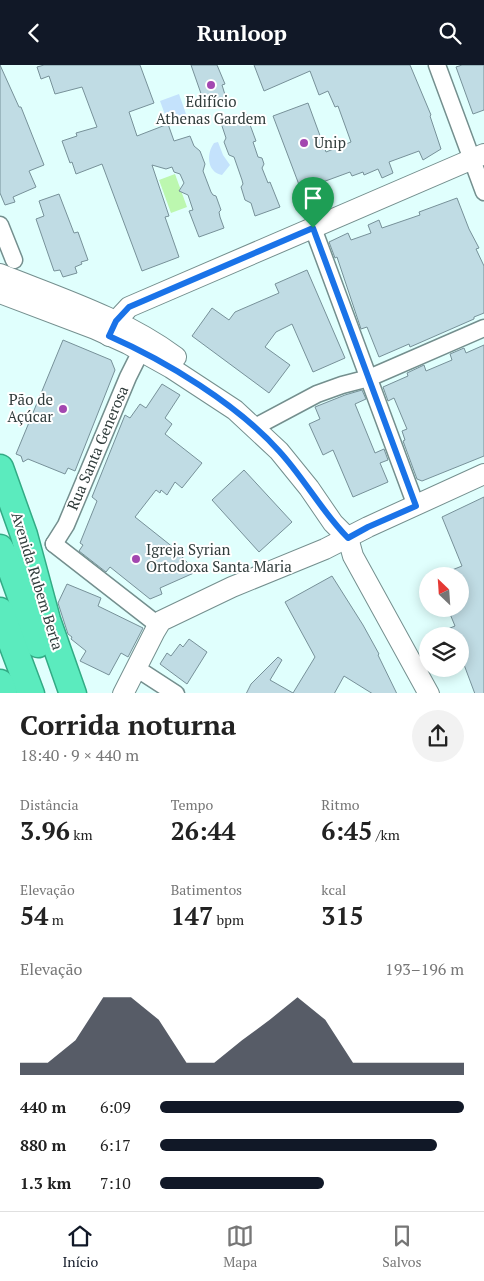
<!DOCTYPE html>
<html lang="pt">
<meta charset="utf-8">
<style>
body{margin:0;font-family:"PT Serif",serif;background:#f2f2f2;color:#222;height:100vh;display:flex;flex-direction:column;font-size:19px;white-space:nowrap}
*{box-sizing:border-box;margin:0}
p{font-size:16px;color:#767676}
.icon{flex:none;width:28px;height:28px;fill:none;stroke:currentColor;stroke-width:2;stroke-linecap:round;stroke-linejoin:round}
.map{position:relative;height:628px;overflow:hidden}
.drawer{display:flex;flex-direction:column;background:#fff;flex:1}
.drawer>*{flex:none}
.needle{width:32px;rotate:335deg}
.buttons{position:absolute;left:419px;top:502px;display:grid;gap:10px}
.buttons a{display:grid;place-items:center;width:50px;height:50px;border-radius:50%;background:#fff;box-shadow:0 2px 12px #0003;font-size:25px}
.pin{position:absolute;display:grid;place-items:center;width:42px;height:42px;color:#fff;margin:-51px -21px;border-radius:50% 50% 50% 0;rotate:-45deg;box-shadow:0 0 5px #0007}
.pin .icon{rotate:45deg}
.round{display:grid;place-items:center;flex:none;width:52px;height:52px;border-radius:26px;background:#f2f2f2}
.overview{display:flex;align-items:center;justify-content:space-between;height:85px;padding:0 20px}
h1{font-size:28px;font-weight:800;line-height:38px}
.stats{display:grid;grid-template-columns:repeat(3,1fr);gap:8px;height:85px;padding:5px 20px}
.stats div{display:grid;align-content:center}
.stats b{font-size:25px;font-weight:800}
.stats small{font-size:14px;font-weight:400}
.stats p{font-size:14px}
.chart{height:140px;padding:10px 20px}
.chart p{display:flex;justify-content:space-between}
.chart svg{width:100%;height:90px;margin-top:5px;fill:#111827;opacity:.7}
ul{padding:0 20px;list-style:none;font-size:16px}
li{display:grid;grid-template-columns:80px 60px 1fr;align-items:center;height:38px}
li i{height:12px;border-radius:6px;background:#111827}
header{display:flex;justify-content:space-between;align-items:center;height:65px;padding:0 20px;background:#111827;color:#fff;font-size:22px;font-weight:800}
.dock{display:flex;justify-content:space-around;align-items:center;height:70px;border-top:1px solid #e0e0e0;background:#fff;font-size:14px;color:#767676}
.dock a{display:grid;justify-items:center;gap:2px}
.dock .active{color:#111827}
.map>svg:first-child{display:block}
.green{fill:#bcf7af}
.water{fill:#c4e2fc}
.building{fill:#c0dce4;stroke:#779199}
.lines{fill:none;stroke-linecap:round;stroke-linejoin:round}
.minor-casing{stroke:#748f8e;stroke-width:19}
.tertiary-casing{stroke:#748f8e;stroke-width:22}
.trunk-casing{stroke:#32ab85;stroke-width:29}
.minor{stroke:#fff;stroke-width:16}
.tertiary{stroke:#fff;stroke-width:20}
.trunk{stroke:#5bebbe;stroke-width:26}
.route-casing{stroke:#fff;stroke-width:10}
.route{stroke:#1a73e8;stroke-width:6}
.poi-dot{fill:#a347b0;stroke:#fff;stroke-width:2}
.labels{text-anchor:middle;stroke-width:4;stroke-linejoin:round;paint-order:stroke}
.poi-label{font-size:15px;fill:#313d3c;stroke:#fff;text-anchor:start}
.street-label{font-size:15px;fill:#313d3c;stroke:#fff}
</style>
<header><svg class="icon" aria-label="back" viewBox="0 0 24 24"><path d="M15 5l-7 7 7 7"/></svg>Runloop<svg class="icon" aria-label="search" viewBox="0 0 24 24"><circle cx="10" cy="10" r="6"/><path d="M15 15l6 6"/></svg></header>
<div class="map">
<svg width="484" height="629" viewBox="0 0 484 629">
<rect width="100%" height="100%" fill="#e0fffd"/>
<!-- green -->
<path class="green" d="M175,109l12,33 -16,6 -12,-33z"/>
<!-- water -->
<g class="water">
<path d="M179,29l7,20 -19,6 -7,-19z"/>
<path d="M218,77l5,13 7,10 -8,10c-15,-3 -16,-21 -8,-32z"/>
</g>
<!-- building -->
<g class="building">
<path d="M0,0l19,42h2l23,58 -15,6 7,16 -23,10 2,5 -10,3 -5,-12z"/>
<path d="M44,0h96l14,38 -25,9 8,24 31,-12 6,17 16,-5 4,10 6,5 5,13 -2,7 8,21 2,3 3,1 5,14 -2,2 1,5 4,11 -25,9 -10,-26 4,-1 -5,-15 -9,-4 5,-8 -4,-9 -6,-2 -2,-5 -6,2 -14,-4 17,51 -4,1 14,40 -37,14 -40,-107 -26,10 -4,-12 -2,1 -8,-22 15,-5 -1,-3 21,-6 -15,-40 -27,7 -6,-18 -8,3 -4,-12z"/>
<path d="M191,0h26l8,19 -3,1 4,13 -21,7z"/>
<path d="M254,0h156l21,50 -1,1 11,33 -18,11 -4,-9 -30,11 4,11 -11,5 -4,-9 -14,6 -1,-3 -11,4 -2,-4 -49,18 -28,-74 35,-13 18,49 25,-10 -13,-36 -3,1 -7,-16 -9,4 -9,-24 -46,20z"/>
<path d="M462,0h22v45l-11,4 -17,-47z"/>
<path d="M246,49l10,27 -3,1 5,15 4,1 2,6 -2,4 6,15 2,-1 10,25 -25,9 -4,-13 -6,-3 -4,-13 2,-3 -1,-4 -8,-23 -5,-2 -5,-13 2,-4 -5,-15z"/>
<path d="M59,129l15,39 4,-1 10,28 -7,2 1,2 -7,3 2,6 -14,4 -3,-7 -6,1 -18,-52 8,-3 -5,-15z"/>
<path d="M457,133l12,31 10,19 -3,1 8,17v47l-10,4v2l-64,28 -1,-3 -30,13 -12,-30 -6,2 -24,-72 -2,1 -6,-16 19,-9 3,7 20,-7 -3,-8 11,-5 3,8 38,-13 -1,-3z"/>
<path d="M307,205l38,88 -32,14 -21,-48 -16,8 -11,15 25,18 -21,28 -77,-57 20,-28 17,12 6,-8 44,-19 -4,-9z"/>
<path d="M63,275l48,20 4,10 -40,101 -7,-3 -3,6 -37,-15 -5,3 -2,-6 -5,-2z"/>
<path d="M484,280v111l-62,25 -5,-2 -14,-38 2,-1 -3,-9 5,-2 -13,-31 -6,3 -5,-14 25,-11 -1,-3 17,-8 2,6 26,-11 -2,-6 14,-6 2,5z"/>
<path d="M162,319l18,11 -15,23 7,6 -7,10 37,29 -20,25 -7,-6 -8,13 -6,-5 -1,3 -4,-3 -21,27 39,31 22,24 -36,16 2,6 -12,5 -40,-32 -4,5 -27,-21 4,-6 -3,-2 17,-42 -5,-4 33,-82 5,3 10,-14 6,4z"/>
<path d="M362,325l4,9 -11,5 20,49 9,-4 4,11 -8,3 8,19 -35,15 -20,-47 -10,5 -14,-31 11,-5 -5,-12 30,-12z"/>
<path d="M244,405l48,52 -33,30 -47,-52z"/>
<path d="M484,432v197h-9l-15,-40v-18h-29l24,-10 -7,-17h12v-33h-23l25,-10 -20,-49z"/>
<path d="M332,511l31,49 16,29 -1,1 19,39h-24l-29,-18 -10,18h-88l5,-10 27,-27 4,3 -12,20 23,13 22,-36 -30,-55z"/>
<path d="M67,519l34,14 -3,8 45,22 -15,29 -7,-4 -12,22 -29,-14 6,-10 -15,-12 1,-2 -4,-3 -10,-31z"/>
<path d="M189,574l18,13 -20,32 -27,-20 7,-11 4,3 9,-12 3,3z"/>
</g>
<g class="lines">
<defs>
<g id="minor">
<path d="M437,0l47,127"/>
<path d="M0,160l14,35"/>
<path d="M313,163l103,278"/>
<path d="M255,362l62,-33 25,-9 27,-7 115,-50"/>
<path d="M54,479l12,-19 62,-148 13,-26"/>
<path d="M54,479l104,81"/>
<path d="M136,603l40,26"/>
</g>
<g id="tertiary">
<path d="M0,209c60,24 123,44 176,83"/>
<path d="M0,228l95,36 33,15 43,24 64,42 44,41 30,37 24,35 15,15 5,18 76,138"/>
<path d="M109,271l7,-15 13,-14 355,-153"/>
<path d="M123,629l32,-63 6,-10 71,-34 93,-38 43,-22 116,-53"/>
</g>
<g id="trunk">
<path d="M0,403l24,67 23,85 26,74"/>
<path d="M0,483l11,21 27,75"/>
<path d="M0,546l31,83"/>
<path d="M0,618l4,11"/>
</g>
</defs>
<!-- minor casing -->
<use href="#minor" class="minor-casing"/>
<!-- tertiary casing -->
<use href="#tertiary" class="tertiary-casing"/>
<!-- trunk casing -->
<use href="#trunk" class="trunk-casing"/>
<!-- minor -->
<use href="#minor" class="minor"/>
<!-- tertiary -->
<use href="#tertiary" class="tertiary"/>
<!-- trunk -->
<use href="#trunk" class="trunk"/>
</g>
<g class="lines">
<defs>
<path id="route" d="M313,163l103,278 -48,21 -20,11c-26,-26 -44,-60 -69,-87 -42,-47 -113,-90 -170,-115l7,-15 13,-14z"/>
</defs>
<!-- route casing -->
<use href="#route" class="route-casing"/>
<!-- route -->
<use href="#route" class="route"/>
</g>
<!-- markers -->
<g class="poi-dot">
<circle cx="211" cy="20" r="5"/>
<circle cx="304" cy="78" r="5"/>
<circle cx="63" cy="344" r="5"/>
<circle cx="136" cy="494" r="5"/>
</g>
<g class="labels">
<!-- poi labels -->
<g class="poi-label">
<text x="211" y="42" text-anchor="middle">Edifício<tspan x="211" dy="17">Athenas Gardem</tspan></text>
<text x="314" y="83">Unip</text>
<text x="53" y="340" text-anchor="end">Pão de<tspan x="53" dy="17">Açúcar</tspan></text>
<text x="146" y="490">Igreja Syrian<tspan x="146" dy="17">Ortodoxa Santa Maria</tspan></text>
</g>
<!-- street labels -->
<g class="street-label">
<text transform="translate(98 383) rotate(-67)" y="5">Rua Santa Generosa</text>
<text transform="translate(37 516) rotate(73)" y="5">Avenida Rubem Berta</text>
</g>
</g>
</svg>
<div class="buttons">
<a><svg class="needle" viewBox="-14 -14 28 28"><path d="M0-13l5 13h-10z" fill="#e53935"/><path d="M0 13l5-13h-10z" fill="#767676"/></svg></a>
<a><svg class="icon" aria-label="layers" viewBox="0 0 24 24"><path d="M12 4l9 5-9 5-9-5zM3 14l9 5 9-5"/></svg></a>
</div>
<div class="pin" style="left:313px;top:163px;background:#1e9e55"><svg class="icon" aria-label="arrive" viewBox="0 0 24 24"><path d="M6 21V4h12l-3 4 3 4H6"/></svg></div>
</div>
<section class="drawer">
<div class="overview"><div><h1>Corrida noturna</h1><p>18:40 · 9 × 440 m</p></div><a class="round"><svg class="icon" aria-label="share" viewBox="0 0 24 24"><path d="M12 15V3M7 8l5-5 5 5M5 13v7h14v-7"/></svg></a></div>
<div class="stats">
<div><p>Distância</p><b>3.96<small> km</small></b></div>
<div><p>Tempo</p><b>26:44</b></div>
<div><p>Ritmo</p><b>6:45<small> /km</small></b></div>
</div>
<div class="stats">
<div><p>Elevação</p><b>54<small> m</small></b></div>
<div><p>Batimentos</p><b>147<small> bpm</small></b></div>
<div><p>kcal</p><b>315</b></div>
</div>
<div class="chart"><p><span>Elevação</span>193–196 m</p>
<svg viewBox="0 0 160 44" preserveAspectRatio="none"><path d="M0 44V38L10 38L20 27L30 6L40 6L50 17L60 38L70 38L80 27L90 17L100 6L110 17L120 38L130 38L140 38L150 38L160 38V44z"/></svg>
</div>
<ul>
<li><b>440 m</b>6:09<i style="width:100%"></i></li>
<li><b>880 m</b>6:17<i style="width:91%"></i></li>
<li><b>1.3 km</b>7:10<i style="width:54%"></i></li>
</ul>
</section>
<nav class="dock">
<a class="active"><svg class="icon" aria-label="home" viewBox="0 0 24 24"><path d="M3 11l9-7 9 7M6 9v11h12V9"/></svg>Início</a>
<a><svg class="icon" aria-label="map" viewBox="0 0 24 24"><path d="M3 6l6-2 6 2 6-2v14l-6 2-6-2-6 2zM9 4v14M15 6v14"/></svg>Mapa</a>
<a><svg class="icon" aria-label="saved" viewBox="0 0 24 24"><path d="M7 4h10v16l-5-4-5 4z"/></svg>Salvos</a>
</nav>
